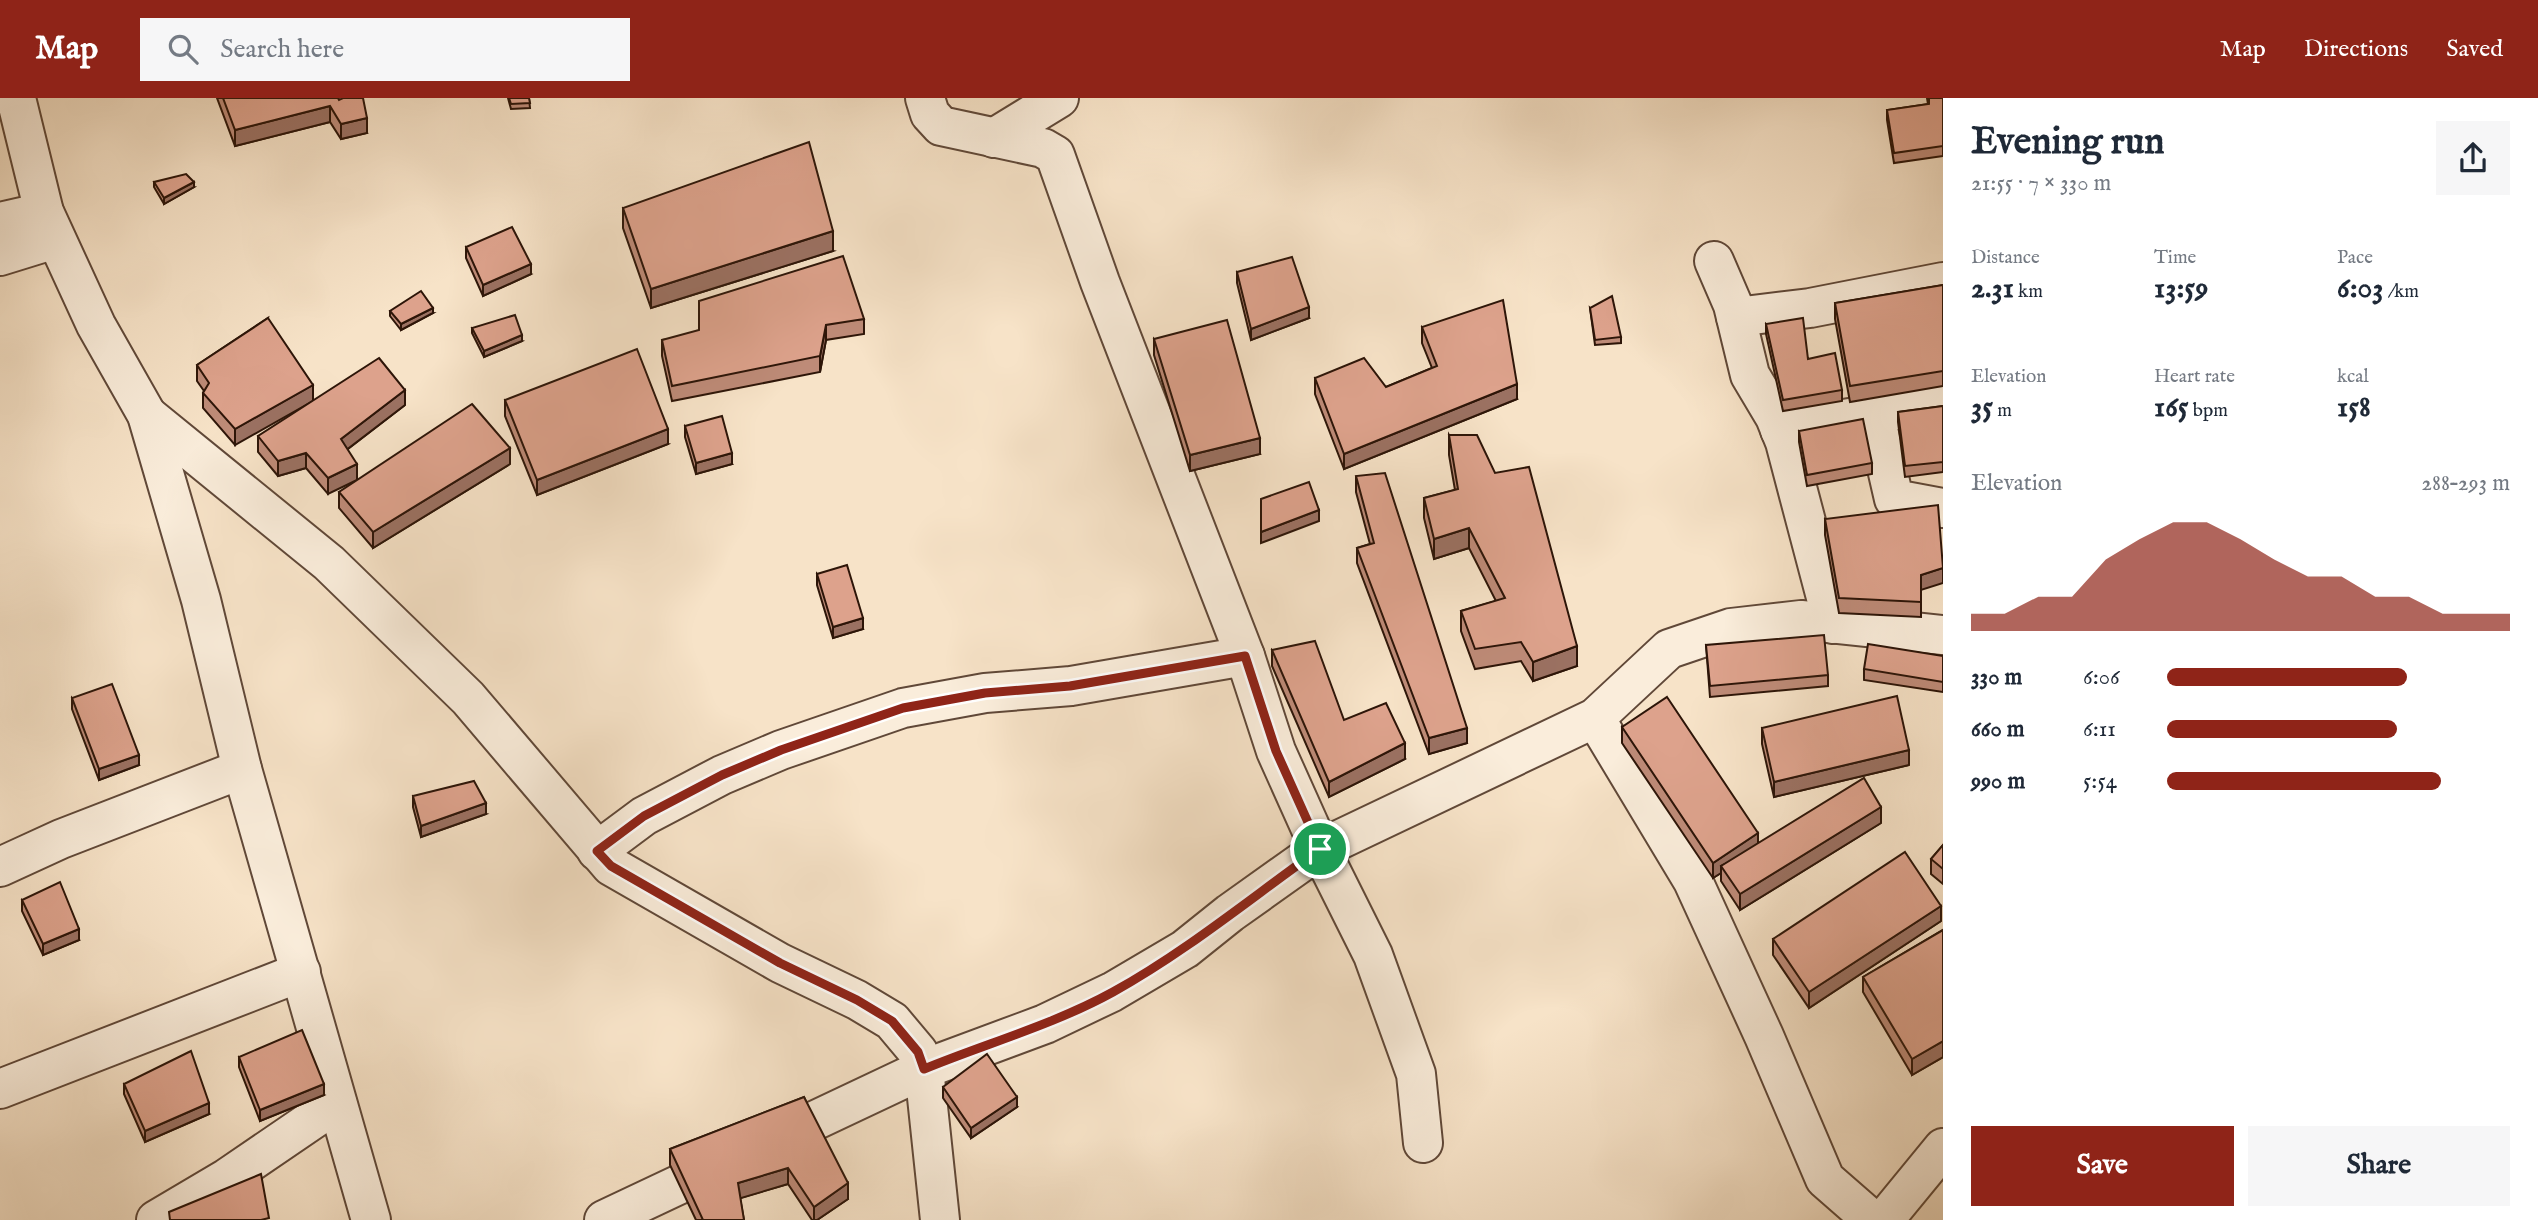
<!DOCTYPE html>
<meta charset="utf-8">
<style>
body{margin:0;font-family:"IM FELL English",serif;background:#f6f6f7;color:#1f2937;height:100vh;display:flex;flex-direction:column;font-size:26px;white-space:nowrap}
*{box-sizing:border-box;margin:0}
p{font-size:23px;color:#747a83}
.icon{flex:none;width:38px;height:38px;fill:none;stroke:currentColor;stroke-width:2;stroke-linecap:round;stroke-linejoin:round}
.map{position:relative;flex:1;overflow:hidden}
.drawer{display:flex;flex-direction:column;background:#fff;width:595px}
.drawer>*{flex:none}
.pin{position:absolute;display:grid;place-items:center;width:60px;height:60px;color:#fff;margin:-30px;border:4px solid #fff;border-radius:50%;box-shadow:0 2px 7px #0007}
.round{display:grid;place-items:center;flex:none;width:74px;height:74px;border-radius:0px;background:#f6f6f7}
.summary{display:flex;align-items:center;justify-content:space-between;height:119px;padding:0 28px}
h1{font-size:38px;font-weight:700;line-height:52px}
.stats{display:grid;grid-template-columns:repeat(3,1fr);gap:10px;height:119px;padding:7px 28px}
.stats div{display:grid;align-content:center}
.stats b{font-size:30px;font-weight:700}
.stats small{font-size:19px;font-weight:400}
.stats p{font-size:19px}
.chart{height:196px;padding:14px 28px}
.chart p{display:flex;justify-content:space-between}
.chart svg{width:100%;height:126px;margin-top:7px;fill:#8f2418;opacity:.7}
.primary-button{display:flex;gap:14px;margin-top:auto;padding:14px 28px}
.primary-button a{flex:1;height:80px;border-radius:0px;background:#8f2418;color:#fff;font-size:28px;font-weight:700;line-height:80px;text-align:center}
.primary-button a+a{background:#f6f6f7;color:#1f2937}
ul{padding:0 28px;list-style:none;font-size:23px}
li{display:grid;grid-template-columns:112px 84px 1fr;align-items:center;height:52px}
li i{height:18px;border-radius:9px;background:#8f2418}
header{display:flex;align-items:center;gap:42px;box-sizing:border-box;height:98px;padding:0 35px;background:#8f2418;color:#fff}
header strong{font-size:33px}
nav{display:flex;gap:38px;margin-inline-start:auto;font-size:24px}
.search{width:490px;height:63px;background:#f6f6f7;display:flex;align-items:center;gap:18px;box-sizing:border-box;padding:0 24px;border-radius:0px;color:#747a83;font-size:26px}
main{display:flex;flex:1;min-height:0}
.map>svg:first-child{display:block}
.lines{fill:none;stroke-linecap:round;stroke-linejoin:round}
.minor-casing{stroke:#604838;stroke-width:42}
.minor{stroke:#faeddb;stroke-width:38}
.wall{fill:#be8b78;stroke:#2d1508;stroke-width:2}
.shaded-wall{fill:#9b7162;stroke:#2d1508;stroke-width:2}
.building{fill:#dda28c;stroke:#2d1508;stroke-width:2}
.route-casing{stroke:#fff;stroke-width:14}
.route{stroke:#8f2418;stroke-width:9}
</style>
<header>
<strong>Map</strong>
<div class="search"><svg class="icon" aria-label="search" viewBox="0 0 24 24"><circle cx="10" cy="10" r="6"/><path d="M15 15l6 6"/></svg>Search here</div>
<nav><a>Map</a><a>Directions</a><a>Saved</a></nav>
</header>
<main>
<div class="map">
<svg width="1943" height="1122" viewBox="0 0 1943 1122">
<rect width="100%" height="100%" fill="#f7e3c8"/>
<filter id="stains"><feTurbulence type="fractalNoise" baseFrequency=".00286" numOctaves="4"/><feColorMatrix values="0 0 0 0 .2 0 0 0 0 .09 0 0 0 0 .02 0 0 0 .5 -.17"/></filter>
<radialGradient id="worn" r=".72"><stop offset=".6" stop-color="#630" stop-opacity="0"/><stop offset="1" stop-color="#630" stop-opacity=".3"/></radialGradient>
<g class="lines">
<defs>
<g id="minor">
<path d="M16,0l28,114 52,113 51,90 54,185 41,169 129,451"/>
<path d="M925,0l5,16 11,12 102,22 12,7 45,127 145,374 31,95 44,98 53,106 43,119 7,69"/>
<path d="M994,40l65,-40"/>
<path d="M0,124l44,-10"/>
<path d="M0,158l55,-17"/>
<path d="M1714,163l19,44 17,70 25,42 10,25 48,182"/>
<path d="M1736,219l74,-9 133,-26"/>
<path d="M1874,314l20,87 49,9"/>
<path d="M147,317l182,148 139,135 143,168 169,97 77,37 35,21 26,31 6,17 16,151"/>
<path d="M1780,332l163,-28"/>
<path d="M1595,620l98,163 71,155 61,143 47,41"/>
<path d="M597,753l47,-35 78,-41 59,-25 122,-42 82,-15 86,-7 174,-30"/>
<path d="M0,769l61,-28 181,-70"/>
<path d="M0,991l301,-117"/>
<path d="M156,1122l71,-42 110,-75"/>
<path d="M604,1122l320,-151 121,-45 67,-32 73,-43 45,-36 90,-64 275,-131 74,-69 62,-21 70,-8 142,15"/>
<path d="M1884,1122l59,-72"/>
</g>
</defs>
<!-- minor casing -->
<use href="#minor" class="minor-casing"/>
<!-- minor -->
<use href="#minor" class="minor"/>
</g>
<!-- wall -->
<g class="wall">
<path d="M217,0h121l29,35 -26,6 -11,-17 -95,24z"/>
<path d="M508,0h21l1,10 -19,1z"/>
<path d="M1927,0h16v58l-49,7 -7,-43v-10l41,-6z"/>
<path d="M154,84l40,5 -30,17 -10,-17z"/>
<path d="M623,110l210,43 -182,57 -28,-80z"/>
<path d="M466,149l65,27 -48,22 -17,-38z"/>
<path d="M1237,174l72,46 -58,22 -14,-57z"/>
<path d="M1943,187v101l-93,16 -15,-83v-16z"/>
<path d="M1590,210l31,29v6l-26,2z"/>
<path d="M390,213l43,2 -32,17 -11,-14z"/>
<path d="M268,220l-33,127 -32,-37v-15l1,-2 -7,-10v-16z"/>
<path d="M864,221v15l-38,6 -6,32 -148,29 -10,-45v-16z"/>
<path d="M1766,226l76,66v11l-59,10 -17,-77z"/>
<path d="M1422,229l95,72 -173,70 -29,-75v-16l71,9 46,-19 -10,-25z"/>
<path d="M472,230l50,13 -38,16 -12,-24z"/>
<path d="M1154,241l106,115 -70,17 -36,-116z"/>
<path d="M505,302l163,44 -131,51 -32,-79z"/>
<path d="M405,307l-57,44 -20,45 -22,-26 -28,8 -20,-24v-16z"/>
<path d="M1943,308v66l-38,5 -7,-55v-10z"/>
<path d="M685,328l47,38 -36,10 -11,-37z"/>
<path d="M1799,333l73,32v11l-65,12 -8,-44z"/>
<path d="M1449,337l128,231 -44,15 -12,-20 -46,8 -14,-38v-20l35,-10 -27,-53 -35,11 -10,-41v-20l31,-8 -6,-35z"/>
<path d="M510,366l-137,84 -34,-40v-16z"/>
<path d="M1356,378l111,267 -38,11 -72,-191v-15l13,-4 -14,-52z"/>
<path d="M1825,421l96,71v27l-82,-4 -14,-78z"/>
<path d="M817,476l46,55 -30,9 -16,-53z"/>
<path d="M1706,547l122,30v11l-118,11z"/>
<path d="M1272,552l72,70 61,39 -76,38 -57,-131z"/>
<path d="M1943,558v36l-79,-12v-11z"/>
<path d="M72,600l67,67 -40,15 -27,-71z"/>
<path d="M1622,629l136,116 123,-20 -141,87 -19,-29v-8l-8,5 -91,-135z"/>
<path d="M1762,630l147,37 -135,32 -12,-53z"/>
<path d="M413,698l73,18 -65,23 -8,-30z"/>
<path d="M1943,747v39l-12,-10v-15z"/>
<path d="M22,802l57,40 -36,15 -21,-44z"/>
<path d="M1941,823l-132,87 -36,-53v-16z"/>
<path d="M1943,832v127l-31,18 -49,-83v-15z"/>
<path d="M239,959l85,38 -64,26 -21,-54z"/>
<path d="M124,986l85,30 -64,28 -21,-48z"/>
<path d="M943,989l74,20 -46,31 -28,-40z"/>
<path d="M804,999l44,102 -31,21h-5l-24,-36 -48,14 4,22h-48l-26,-55v-16z"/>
</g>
<!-- shaded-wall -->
<g class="shaded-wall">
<path d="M330,8v16l-95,24v-16z"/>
<path d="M367,20v15l-26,6v-15z"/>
<path d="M194,84v5l-30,17v-6z"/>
<path d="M833,133v20l-182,57v-19z"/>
<path d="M531,166v10l-48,22v-11z"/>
<path d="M1309,209v11l-58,22v-11z"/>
<path d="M433,210v5l-32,17v-6z"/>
<path d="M826,227v15l-6,32v-16z"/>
<path d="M522,237v6l-38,16v-6z"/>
<path d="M1517,286v15l-173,70v-15z"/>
<path d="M313,287v16l-78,44v-16z"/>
<path d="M405,292v15l-64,49v-15z"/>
<path d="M668,331v15l-131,51v-15z"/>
<path d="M1260,340v16l-70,17v-16z"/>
<path d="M510,350v16l-137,84v-16z"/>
<path d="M306,355v15l-28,8v-15z"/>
<path d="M732,355v11l-36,10v-11z"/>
<path d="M357,366v16l-29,14v-16z"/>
<path d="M1319,412v11l-58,22v-11z"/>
<path d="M1469,430v20l-35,11v-20z"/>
<path d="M1943,470v15l-22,7v-15z"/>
<path d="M863,520v11l-30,9v-11z"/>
<path d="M1577,548v20l-44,15v-19z"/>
<path d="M1467,630v15l-38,11v-16z"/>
<path d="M1405,645v16l-76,38v-15z"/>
<path d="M1909,652v15l-135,32v-15z"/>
<path d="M139,657v10l-40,15v-11z"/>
<path d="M486,705v11l-65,23v-11z"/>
<path d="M1881,709v16l-141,87v-16z"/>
<path d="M1758,735v15l-37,18v7l-8,5v-15z"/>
<path d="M1941,808v15l-132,87v-16z"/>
<path d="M79,831v11l-36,15v-11z"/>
<path d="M1943,943v16l-31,18v-16z"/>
<path d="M324,986v11l-64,26v-11z"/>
<path d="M1017,999v10l-46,31v-10z"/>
<path d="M209,1005v11l-64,28v-11z"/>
<path d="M788,1070v16l-50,15v-16z"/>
<path d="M848,1085v16l-31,21h-3v-13z"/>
</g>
<!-- building -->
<g class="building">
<path d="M223,0h115l1,2 4,-2h20l4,20 -26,6 -11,-18 -95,24z"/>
<path d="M509,0h20l1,5 -19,1z"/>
<path d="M1929,0h14v48l-49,7 -7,-43 42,-6z"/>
<path d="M809,44l24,89 -182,58 -28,-81z"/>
<path d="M186,76l8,8 -30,16 -10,-16z"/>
<path d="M512,129l19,37 -48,21 -17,-38z"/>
<path d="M843,158l21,63 -38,6 -6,31 -148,30 -10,-46 37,-10v-29z"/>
<path d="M1292,159l17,50 -58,22 -14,-57z"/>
<path d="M1943,187v86l-93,15 -15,-83z"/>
<path d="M421,193l12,17 -32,16 -11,-13z"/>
<path d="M1612,198l9,41 -26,3 -5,-32z"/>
<path d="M1503,202l14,84 -173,70 -29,-76 49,-20 22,29 51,-21 -15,-39z"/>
<path d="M515,217l7,20 -38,16 -12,-23z"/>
<path d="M268,220l45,67 -78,44 -32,-36 6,-10 -12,-18z"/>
<path d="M1803,220l5,41 27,-6 7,37 -59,10 -17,-76z"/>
<path d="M1227,222l33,118 -70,17 -36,-116z"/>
<path d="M637,251l31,80 -131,51 -32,-80z"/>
<path d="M379,260l26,32 -64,49 16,25 -29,14 -22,-25 -28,8 -20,-25z"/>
<path d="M472,306l38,44 -137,84 -34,-40z"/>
<path d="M1943,308v56l-38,4 -7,-54z"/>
<path d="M722,318l10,37 -36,10 -11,-37z"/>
<path d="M1863,321l9,44 -65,12 -8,-44z"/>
<path d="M1449,337h28l18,38 34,-6 48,179 -44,16 -12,-20 -46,7 -14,-38 44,-13 -36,-70 -35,11 -10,-41 34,-9z"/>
<path d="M1385,375l82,255 -38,10 -72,-190 17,-5 -18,-67z"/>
<path d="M1309,384l10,28 -58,22v-33z"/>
<path d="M1938,407l5,63 -22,7v27l-82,-4 -14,-79z"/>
<path d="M847,467l16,53 -30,9 -16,-53z"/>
<path d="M1824,537l4,40 -118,11 -4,-41z"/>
<path d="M1315,543l29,79 42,-17 19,40 -76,39 -57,-132z"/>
<path d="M1868,546l75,12v26l-79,-13z"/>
<path d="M112,586l27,71 -40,14 -27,-71z"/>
<path d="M1897,598l12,54 -135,32 -12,-54z"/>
<path d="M1667,599l91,136 -45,30 -91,-136z"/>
<path d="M1864,680l17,29 -141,87 -19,-28z"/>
<path d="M474,683l12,22 -65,23 -8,-30z"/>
<path d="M1943,747v24l-12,-10z"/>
<path d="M1905,754l36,54 -132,86 -36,-53z"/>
<path d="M60,784l19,47 -36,15 -21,-44z"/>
<path d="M1943,832v111l-31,18 -49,-82z"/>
<path d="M302,932l22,54 -64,26 -21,-53z"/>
<path d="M191,953l18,52 -64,28 -21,-47z"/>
<path d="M987,956l30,43 -46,31 -28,-41z"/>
<path d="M804,999l44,86 -34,24 -26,-39 -50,15 6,37h-41l-33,-71z"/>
<path d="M261,1076l8,44 -8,2h-91l-1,-8z"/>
</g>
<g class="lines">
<defs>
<path id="route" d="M1245,558l31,95 44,98c-68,48 -133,102 -207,143 -60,33 -126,51 -189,77l-6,-17 -26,-31 -35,-21 -77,-37 -169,-97 -14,-15 47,-35 78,-41 59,-25 122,-42 82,-15 85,-7z"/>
</defs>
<!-- route casing -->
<use href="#route" class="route-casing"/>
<!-- route -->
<use href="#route" class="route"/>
</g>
<rect width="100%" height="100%" filter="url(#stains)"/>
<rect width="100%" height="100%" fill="url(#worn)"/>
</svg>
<div class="pin" style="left:1320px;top:751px;background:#1e9e55"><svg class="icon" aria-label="arrive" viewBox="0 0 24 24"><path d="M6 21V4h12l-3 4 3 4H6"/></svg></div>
</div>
<section class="drawer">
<div class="summary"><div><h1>Evening run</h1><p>21:55 · 7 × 330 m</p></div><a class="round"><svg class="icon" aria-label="share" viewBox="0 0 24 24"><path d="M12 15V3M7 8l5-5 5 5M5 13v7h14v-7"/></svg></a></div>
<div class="stats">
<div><p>Distance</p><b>2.31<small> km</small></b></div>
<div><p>Time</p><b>13:59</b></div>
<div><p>Pace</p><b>6:03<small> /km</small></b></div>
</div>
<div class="stats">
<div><p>Elevation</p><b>35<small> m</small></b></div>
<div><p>Heart rate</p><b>165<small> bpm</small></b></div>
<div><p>kcal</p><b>158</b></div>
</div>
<div class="chart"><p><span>Elevation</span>288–293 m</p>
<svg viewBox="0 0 160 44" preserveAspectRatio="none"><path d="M0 44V38L10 38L20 32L30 32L40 19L50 12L60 6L70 6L80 12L90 19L100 25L110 25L120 32L130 32L140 38L150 38L160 38V44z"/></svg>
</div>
<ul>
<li><b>330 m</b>6:06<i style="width:70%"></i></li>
<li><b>660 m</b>6:11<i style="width:67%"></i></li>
<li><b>990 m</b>5:54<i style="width:80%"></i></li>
</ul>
<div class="primary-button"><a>Save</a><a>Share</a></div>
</section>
</main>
